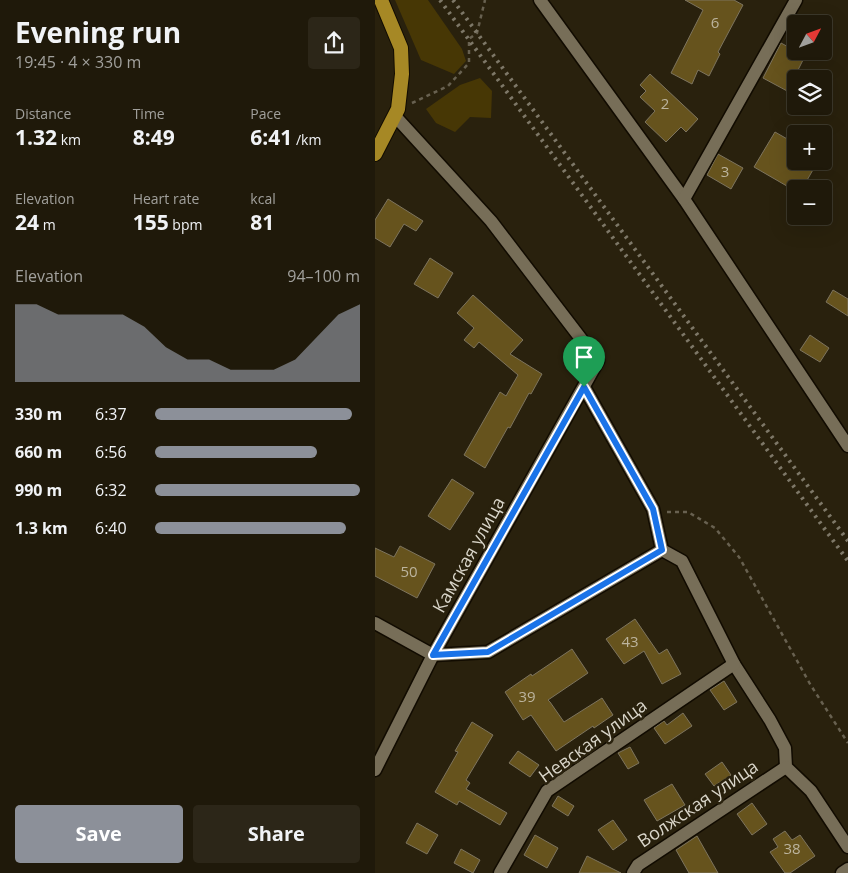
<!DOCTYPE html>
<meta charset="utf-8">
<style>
body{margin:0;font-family:"Open Sans",sans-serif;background:#2c2618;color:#f1f3f6;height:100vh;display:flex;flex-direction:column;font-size:19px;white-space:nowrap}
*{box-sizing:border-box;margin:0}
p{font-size:16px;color:#a1a09c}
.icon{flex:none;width:28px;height:28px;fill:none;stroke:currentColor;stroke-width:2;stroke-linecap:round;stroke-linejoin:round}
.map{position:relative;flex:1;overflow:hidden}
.panel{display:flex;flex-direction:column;background:#1f190a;width:375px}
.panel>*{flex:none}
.needle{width:32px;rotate:49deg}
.controls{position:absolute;left:412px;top:15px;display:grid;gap:10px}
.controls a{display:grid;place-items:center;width:45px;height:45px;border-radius:5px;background:#1f190a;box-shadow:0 5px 20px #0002,0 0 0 1px #3c382b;font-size:25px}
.pin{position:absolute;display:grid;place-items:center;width:42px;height:42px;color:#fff;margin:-51px -21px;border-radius:50% 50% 50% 0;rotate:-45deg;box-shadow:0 0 5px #0007}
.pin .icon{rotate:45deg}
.round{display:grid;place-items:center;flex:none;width:52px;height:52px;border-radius:5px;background:#2c2618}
.overview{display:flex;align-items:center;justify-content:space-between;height:85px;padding:0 15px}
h1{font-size:28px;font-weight:700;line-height:38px}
.stats{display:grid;grid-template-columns:repeat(3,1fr);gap:8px;height:85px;padding:5px 15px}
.stats div{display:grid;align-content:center}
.stats b{font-size:21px;font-weight:700}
.stats small{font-size:14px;font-weight:400}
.stats p{font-size:14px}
.chart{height:140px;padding:10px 15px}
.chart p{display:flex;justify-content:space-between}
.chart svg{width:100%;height:90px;margin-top:5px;fill:#8c9099;opacity:.7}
.primary-button{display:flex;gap:10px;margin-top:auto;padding:10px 15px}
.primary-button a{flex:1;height:58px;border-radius:5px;background:#8c9099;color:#fff;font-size:20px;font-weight:700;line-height:58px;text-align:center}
.primary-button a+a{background:#2c2618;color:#f1f3f6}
ul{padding:0 15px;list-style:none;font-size:16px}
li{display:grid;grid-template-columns:80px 60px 1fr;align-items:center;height:38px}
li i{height:12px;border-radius:6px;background:#8c9099}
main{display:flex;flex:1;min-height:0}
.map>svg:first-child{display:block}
.green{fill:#473705}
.building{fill:#66531d;stroke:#7d745e}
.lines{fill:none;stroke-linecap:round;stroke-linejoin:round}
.minor-casing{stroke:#110b00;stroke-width:15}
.trunk-casing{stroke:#110b00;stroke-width:16}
.path{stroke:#686150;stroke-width:2.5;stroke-dasharray:4 4;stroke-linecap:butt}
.minor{stroke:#776e58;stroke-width:12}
.trunk{stroke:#a68825;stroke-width:14}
.rail{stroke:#7e7868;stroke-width:4;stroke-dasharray:2.5 5;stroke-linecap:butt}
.route-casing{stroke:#fff;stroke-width:10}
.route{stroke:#1a73e8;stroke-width:6}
.labels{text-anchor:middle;stroke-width:5;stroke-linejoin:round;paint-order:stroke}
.number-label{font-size:15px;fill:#bcb49e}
.street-label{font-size:18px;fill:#d9d5c9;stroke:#29210d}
</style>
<main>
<section class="panel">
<div class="overview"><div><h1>Evening run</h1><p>19:45 · 4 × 330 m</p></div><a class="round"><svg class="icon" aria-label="share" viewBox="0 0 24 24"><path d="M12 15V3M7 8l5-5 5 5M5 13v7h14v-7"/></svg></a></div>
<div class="stats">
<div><p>Distance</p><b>1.32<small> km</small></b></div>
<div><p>Time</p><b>8:49</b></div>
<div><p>Pace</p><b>6:41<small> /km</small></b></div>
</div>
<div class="stats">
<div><p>Elevation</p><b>24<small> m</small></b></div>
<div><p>Heart rate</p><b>155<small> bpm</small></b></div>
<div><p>kcal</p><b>81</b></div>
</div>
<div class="chart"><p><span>Elevation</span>94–100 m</p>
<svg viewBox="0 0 160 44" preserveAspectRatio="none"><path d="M0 44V6L10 6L20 11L30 11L40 11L50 11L60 17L70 27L80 33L90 33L100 38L110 38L120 38L130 33L140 22L150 11L160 6V44z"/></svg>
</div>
<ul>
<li><b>330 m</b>6:37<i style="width:96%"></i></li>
<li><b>660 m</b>6:56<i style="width:79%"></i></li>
<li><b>990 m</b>6:32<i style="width:100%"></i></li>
<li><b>1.3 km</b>6:40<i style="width:93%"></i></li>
</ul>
<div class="primary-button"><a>Save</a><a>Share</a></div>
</section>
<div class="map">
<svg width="473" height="873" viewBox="0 0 473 873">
<rect width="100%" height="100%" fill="#29210d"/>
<!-- green -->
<g class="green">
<path d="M20,0h33l34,49 4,12 -12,13 -33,-14z"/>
<path d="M105,78l12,13 -1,27 -21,-1 -15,15 -19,-9 -10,-14 34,-24z"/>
</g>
<!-- building -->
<g class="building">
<path d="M310,0h49l9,5 -25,47 2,2 -11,22 -11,-6 -6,14 -21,-11 32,-63z"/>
<path d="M406,43l24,13 -11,22 2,1 -7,13 -26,-14z"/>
<path d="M275,74l48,45 -12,13 -5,-5 -15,15 -21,-20 10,-11 -15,-14 6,-6 -6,-6z"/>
<path d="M400,132l21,12v17h22l-16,28h-10l-38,-22z"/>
<path d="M343,154l25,14 -12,21 -24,-14z"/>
<path d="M13,199l35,22 -7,10 -12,-7 -14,23 -15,-9v-18z"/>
<path d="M55,258l23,15 -15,25 -24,-14z"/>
<path d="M458,290l15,9v17l-22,-14z"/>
<path d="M98,295l50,45 -13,14 32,20 -11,20 -2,-1 -19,35 -2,-1 -23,41 -21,-13 36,-63 6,4 12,-21 -39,-33 -5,6 -10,-8 10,-12 -17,-15z"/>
<path d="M435,335l19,13 -9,14 -20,-12z"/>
<path d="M77,479l22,14 -24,37 -22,-14z"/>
<path d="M25,546l35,18 -18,34 -42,-22v-28l19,9z"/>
<path d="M260,619l24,35 8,-5 14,25 -19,10 -18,-33 -20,13 -18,-25z"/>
<path d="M197,649l16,24 -40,27 2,2 14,20 38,-24 11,17 -19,13 -1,-2 -37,25 -25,-36 -8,5 -18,-28 26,-18 1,2z"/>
<path d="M349,681l13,21 -13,8 -14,-20z"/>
<path d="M308,713l9,13 -27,18 -11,-16 10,-7 3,4z"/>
<path d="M97,722l21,13 -27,45 4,3 -4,6 41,24 -7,12 -41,-24 -2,4 -22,-13 23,-40 -3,-1z"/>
<path d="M255,747l9,16 -11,6 -10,-16z"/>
<path d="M143,751l21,14 -9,12 -21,-14z"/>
<path d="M347,762l9,13 -17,11 -9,-12z"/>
<path d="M297,784l13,21 -28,16 -13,-21z"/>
<path d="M183,796l16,10 -6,10 -16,-10z"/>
<path d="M377,803l15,21 -15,11 -15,-21z"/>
<path d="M238,820l14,20 -14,10 -15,-20z"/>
<path d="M42,823l21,12 -11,19 -21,-11z"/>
<path d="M410,831l7,9 8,-5 15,21 -25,17h-5l-15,-21 8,-5 -5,-8z"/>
<path d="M160,835l23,13 -11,20 -23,-13z"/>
<path d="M322,836l21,37h-29l-13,-23z"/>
<path d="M86,849l19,11 -7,13 -19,-10z"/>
<path d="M212,856l34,17h-42z"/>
</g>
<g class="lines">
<defs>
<g id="minor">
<path d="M165,0l144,199 164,247"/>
<path d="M309,199l112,-199"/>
<path d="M287,550l20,11 52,103 36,56 15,28 1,19 25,24 37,56"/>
<path d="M0,623l58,32 55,-3 174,-102 -9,-41 -69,-122"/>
<path d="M0,770l58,-115 165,-294 -107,-140 -96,-105"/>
<path d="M125,873l47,-82 187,-127"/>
<path d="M258,873l5,-8 148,-98"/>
<path d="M467,873l6,-4"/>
</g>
<path id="trunk" d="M0,154l23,-45 4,-35 -1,-26 -20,-48"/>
</defs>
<!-- minor casing -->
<use href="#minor" class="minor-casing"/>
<!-- trunk casing -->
<use href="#trunk" class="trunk-casing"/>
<!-- path -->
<g class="path">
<path d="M37,103l36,-17 21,-23v-24l8,-6 8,-33"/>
<path d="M292,512h21l27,16 24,29 71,127 38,59"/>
</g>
<!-- minor -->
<use href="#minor" class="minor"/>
<!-- trunk -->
<use href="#trunk" class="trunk"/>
<!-- rail -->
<g class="rail">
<path d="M65,0l408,561"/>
<path d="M78,0l395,541"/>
</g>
</g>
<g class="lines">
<defs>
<path id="route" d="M209,387l69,122 9,41 -174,102 -55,3z"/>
</defs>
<!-- route casing -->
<use href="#route" class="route-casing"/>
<!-- route -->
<use href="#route" class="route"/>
</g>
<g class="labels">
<!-- number labels -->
<g class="number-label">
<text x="340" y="28">6</text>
<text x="290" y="109">2</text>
<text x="350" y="177">3</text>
<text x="34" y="577">50</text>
<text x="255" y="647">43</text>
<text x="152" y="702">39</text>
<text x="417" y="854">38</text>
</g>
<!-- street labels -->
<g class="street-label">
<text transform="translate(94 555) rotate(-61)" y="6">Камская улица</text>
<text transform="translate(218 741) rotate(-36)" y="6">Невская улица</text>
<text transform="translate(323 804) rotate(-34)" y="6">Волжская улица</text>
</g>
</g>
</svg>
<div class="controls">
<a><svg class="needle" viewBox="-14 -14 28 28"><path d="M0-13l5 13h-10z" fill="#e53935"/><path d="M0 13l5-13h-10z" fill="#a1a09c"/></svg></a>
<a><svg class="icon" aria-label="layers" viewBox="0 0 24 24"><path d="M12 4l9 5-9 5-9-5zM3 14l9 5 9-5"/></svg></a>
<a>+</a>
<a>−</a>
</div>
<div class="pin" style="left:209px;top:387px;background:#1e9e55"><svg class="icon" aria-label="arrive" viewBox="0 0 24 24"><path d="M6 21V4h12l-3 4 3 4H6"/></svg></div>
</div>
</main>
